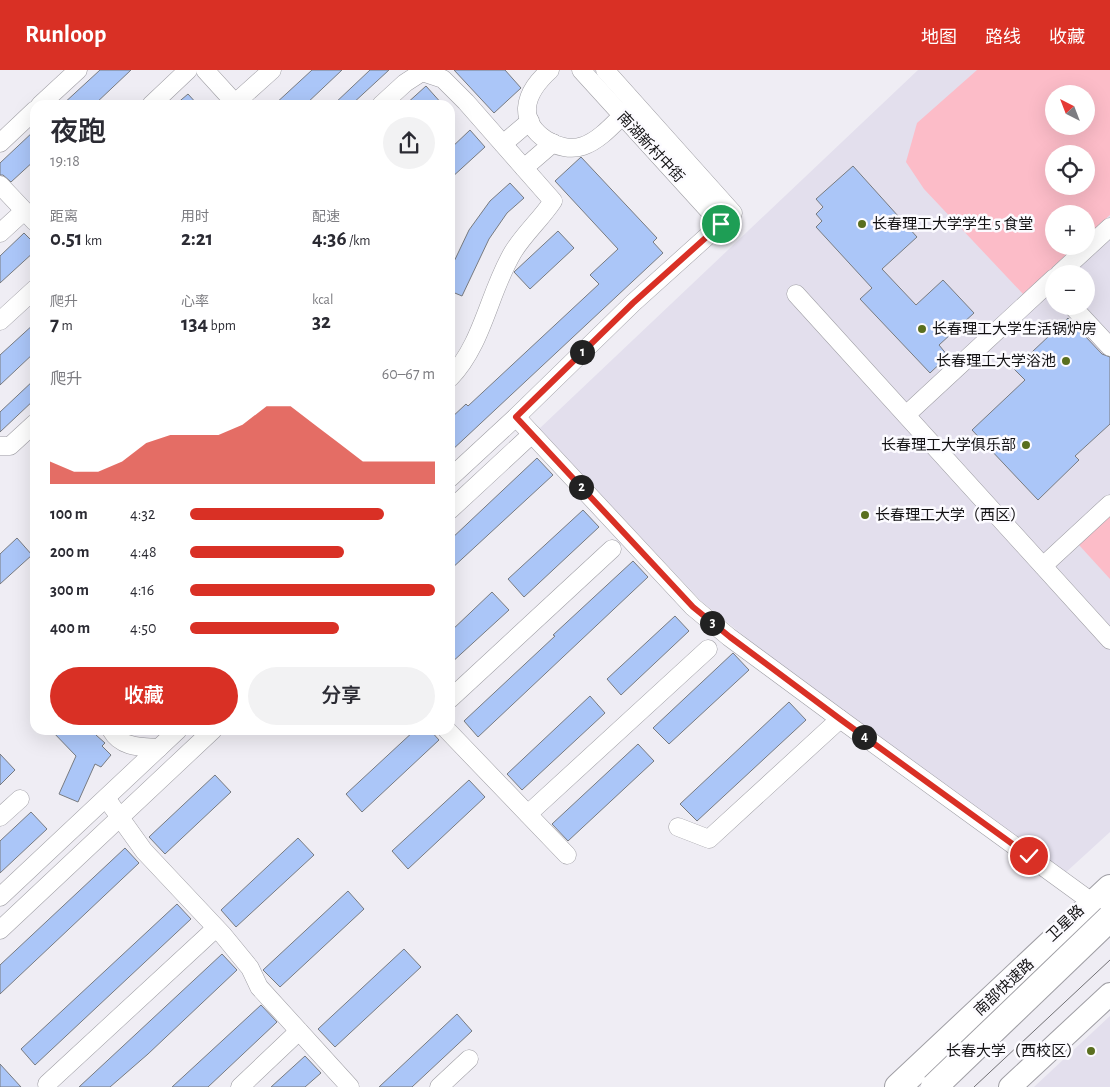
<!DOCTYPE html>
<html lang="zh">
<meta charset="utf-8">
<style>
body{margin:0;font-family:"Alegreya Sans","Noto Sans SC",sans-serif;background:#f2f2f3;color:#2b2b33;height:100vh;display:flex;flex-direction:column;font-size:19px;white-space:nowrap}
*{box-sizing:border-box;margin:0}
p{font-size:16px;color:#7c7c81}
.icon{flex:none;width:28px;height:28px;fill:none;stroke:currentColor;stroke-width:2;stroke-linecap:round;stroke-linejoin:round}
.map{position:relative;flex:1;overflow:hidden}
.sheet{position:absolute;left:30px;top:30px;width:425px;height:635px;display:flex;flex-direction:column;background:#fff;border-radius:15px;box-shadow:0 5px 20px #0002}
.sheet>*{flex:none}
.needle{width:32px;rotate:318deg}
.fabs{position:absolute;left:1045px;top:15px;display:grid;gap:10px}
.fabs a{display:grid;place-items:center;width:50px;height:50px;border-radius:50%;background:#fff;box-shadow:0 5px 20px #0002;font-size:25px}
.pin{position:absolute;display:grid;place-items:center;width:42px;height:42px;color:#fff;margin:-21px;border:2px solid #fff;border-radius:50%;box-shadow:0 1px 5px #0007}
.km{position:absolute;width:25px;height:25px;margin:-12px;border-radius:50%;background:#222;color:#fff;font-size:14px;line-height:25px;text-align:center}
.round{display:grid;place-items:center;flex:none;width:52px;height:52px;border-radius:26px;background:#f2f2f3}
.head{display:flex;align-items:center;justify-content:space-between;height:85px;padding:0 20px}
h1{font-size:28px;font-weight:600;line-height:38px}
.figures{display:grid;grid-template-columns:repeat(3,1fr);gap:8px;height:85px;padding:5px 20px}
.figures div{display:grid;align-content:center}
.figures b{font-size:21px;font-weight:600}
.figures small{font-size:14px;font-weight:400}
.figures p{font-size:14px}
.chart{height:140px;padding:10px 20px}
.chart p{display:flex;justify-content:space-between}
.chart svg{width:100%;height:90px;margin-top:5px;fill:#d93025;opacity:.7}
.action{display:flex;gap:10px;margin-top:auto;padding:10px 20px}
.action a{flex:1;height:58px;border-radius:30px;background:#d93025;color:#fff;font-size:20px;font-weight:600;line-height:58px;text-align:center}
.action a+a{background:#f2f2f3;color:#2b2b33}
ul{padding:0 20px;list-style:none;font-size:16px}
li{display:grid;grid-template-columns:80px 60px 1fr;align-items:center;height:38px}
li i{height:12px;border-radius:6px;background:#d93025}
header{display:flex;align-items:center;gap:30px;box-sizing:border-box;height:70px;padding:0 25px;background:#d93025;color:#fff}
header strong{font-size:24px}
nav{display:flex;gap:28px;margin-inline-start:auto;font-size:18px}
.map>svg:first-child{display:block}
.built{fill:#e3dfed;fill-rule:evenodd}
.green{fill:#fcbcc8;fill-rule:evenodd}
.building{fill:#abc6f8;stroke:#787b80}
.lines{fill:none;stroke-linecap:round;stroke-linejoin:round}
.minor-casing{stroke:#9f9ea4;stroke-width:19}
.major-casing{stroke:#9f9ea4;stroke-width:24}
.highway-casing{stroke:#9f9ea4;stroke-width:28}
.minor{stroke:#fff;stroke-width:18}
.major{stroke:#fff;stroke-width:22}
.highway{stroke:#fff;stroke-width:26}
.tram{stroke:#717074;stroke-width:1}
.highway-bridge-casing{stroke:#9f9ea4;stroke-width:28;stroke-linecap:butt}
.highway-bridge{stroke:#fff;stroke-width:26}
.route-casing{stroke:#fff;stroke-width:10}
.route{stroke:#d93025;stroke-width:6}
.poi-dot{fill:#5a6f1f;stroke:#fcfbff;stroke-width:2}
.labels{text-anchor:middle;stroke-width:5;stroke-linejoin:round;paint-order:stroke}
.street-label{font-size:15px;fill:#131214;stroke:#fcfbff}
.poi-label{font-size:15px;fill:#131214;stroke:#fcfbff;text-anchor:start}
</style>
<header>
<strong>Runloop</strong>
<nav><a>地图</a><a>路线</a><a>收藏</a></nav>
</header>
<div class="map">
<svg width="1110" height="1017" viewBox="0 0 1110 1017">
<rect width="100%" height="100%" fill="#efedf4"/>
<!-- built -->
<g class="built">
<path d="M918,0h192v762l-46,42 -293,-216 -70,-57 -162,-172zM1054,24h32v32h-32zM1054,84h32v32h-32zM1054,144h32v32h-32zM1054,204h32v32h-32z"/>
<path d="M1110,946v71h-76z"/>
</g>
<!-- green -->
<g class="green">
<path d="M977,0h133v145l-24,22v-23h-32v32h22l-53,48 -99,-105 -18,-27 11,-39zM1054,24h32v32h-32zM1054,84h32v32h-32z"/>
<path d="M1110,446v63l-31,-34z"/>
</g>
<!-- building -->
<g class="building">
<path d="M100,0h31l-37,35h-32z"/>
<path d="M312,0h30l-37,35h-31z"/>
<path d="M370,0h19l-38,35h-18z"/>
<path d="M454,0h51l16,18 -27,25z"/>
<path d="M426,16l17,19h-38z"/>
<path d="M188,24l10,11h-23z"/>
<path d="M35,60v30l-24,22 -8,-7h-3v-12z"/>
<path d="M470,60l15,17 -35,32v-30z"/>
<path d="M581,87l76,81 -4,4 10,11 -213,199v-33l16,-15 2,2 131,-122 -9,-9 28,-26 -63,-68z"/>
<path d="M853,96l64,71 -35,32 34,36 27,-25 31,33 -35,32 9,11 -18,17 -70,-74 12,-11 -56,-61 6,-6 -6,-7 7,-7 -7,-8z"/>
<path d="M510,113l14,15 -17,15 -18,26 -27,57 -12,-5v-21l19,-40 21,-29z"/>
<path d="M558,161l16,17 -44,41 -16,-17z"/>
<path d="M24,163l11,11v7l-35,32v-27z"/>
<path d="M1068,248l34,36 8,3v67l-35,32 4,4 -41,40 -66,-70 53,-50 -11,-11z"/>
<path d="M35,253v29l-35,33v-30z"/>
<path d="M35,309v20l-35,33v-20z"/>
<path d="M537,388l16,17 -103,95v-30z"/>
<path d="M583,440l16,17 -75,70 -16,-18z"/>
<path d="M17,468l15,17 -32,29v-30z"/>
<path d="M633,491l15,16 -170,160 -14,-16 91,-85 -2,-1z"/>
<path d="M492,522l17,18 -59,54v-32z"/>
<path d="M675,546l14,15 -68,64 -14,-16z"/>
<path d="M733,583l16,17 -80,74 -16,-16z"/>
<path d="M590,626l15,17 -83,77 -15,-16z"/>
<path d="M789,632l17,18 -109,101 -17,-17z"/>
<path d="M51,660h50l-5,5 9,8 -3,3 9,9 -10,12 -6,-3 -17,38 -19,-8 17,-38z"/>
<path d="M415,660h15l9,10 -77,72 -16,-18z"/>
<path d="M638,674l16,17 -86,80 -16,-17z"/>
<path d="M0,684l15,16 -15,15z"/>
<path d="M215,705l16,17 -66,62 -16,-17z"/>
<path d="M469,710l16,17 -77,72 -16,-18z"/>
<path d="M31,742l16,17 -47,44v-32z"/>
<path d="M298,768l16,17 -78,72 -15,-17z"/>
<path d="M125,778l14,15 -139,131v-29z"/>
<path d="M348,821l16,18 -84,78 -17,-17z"/>
<path d="M177,834l14,15 -156,146 -14,-16z"/>
<path d="M404,879l17,18 -86,80 -17,-18z"/>
<path d="M222,884l15,16 -89,84 -38,33h-31z"/>
<path d="M261,935l16,17 -69,65h-36z"/>
<path d="M457,944l15,17 -60,56h-33z"/>
<path d="M305,986l16,17 -16,14h-34z"/>
<path d="M0,994l21,23h-21z"/>
</g>
<g class="lines">
<defs>
<g id="minor">
<path d="M205,0l30,33"/>
<path d="M550,0c-11,10 -22,22 -23,38 -1,26 33,46 56,38 18,-6 33,-25 47,-38"/>
<path d="M581,0l140,154"/>
<path d="M40,35l38,-35"/>
<path d="M151,35l37,-35"/>
<path d="M233,35l39,-35"/>
<path d="M381,35l24,-22 17,-11 21,7 23,23 87,99c-12,18 -29,33 -40,51 -24,40 -30,92 -63,126"/>
<path d="M0,73l35,-33"/>
<path d="M503,74l27,-23"/>
<path d="M524,98l29,-25"/>
<path d="M0,115l35,37"/>
<path d="M0,163l24,-22"/>
<path d="M1059,204l51,-47"/>
<path d="M796,224l314,346"/>
<path d="M1072,236l38,41"/>
<path d="M0,251l35,-32"/>
<path d="M906,345l148,-137"/>
<path d="M516,347l177,190 36,30 111,82 249,181"/>
<path d="M0,376h10l25,-23"/>
<path d="M450,408l66,-61 117,-114 100,-90 -128,-143"/>
<path d="M450,440l82,-76"/>
<path d="M1043,496l67,-62"/>
<path d="M450,629l162,-150"/>
<path d="M111,660c10,18 30,17 48,18"/>
<path d="M447,660l120,125"/>
<path d="M106,728l38,53 79,84 27,33 9,19 91,100"/>
<path d="M528,744l180,-165"/>
<path d="M0,747l20,-18"/>
<path d="M678,757l31,12 131,-120"/>
<path d="M0,827l178,-167"/>
<path d="M0,860l213,-200"/>
<path d="M47,1014l169,-156"/>
<path d="M240,1017l59,-56"/>
<path d="M439,1017l30,-28"/>
</g>
<path id="major" d="M1010,1017l100,-93"/>
<path id="highway" d="M898,1017l212,-199"/>
</defs>
<!-- minor casing -->
<use href="#minor" class="minor-casing"/>
<!-- major casing -->
<use href="#major" class="major-casing"/>
<!-- highway casing -->
<use href="#highway" class="highway-casing"/>
<!-- minor -->
<use href="#minor" class="minor"/>
<!-- major -->
<use href="#major" class="major"/>
<!-- highway -->
<use href="#highway" class="highway"/>
<!-- tram -->
<path class="tram" d="M974,1017l136,-127"/>
<defs>
<path id="highway-bridge" d="M934,1017l176,-169"/>
</defs>
<!-- highway-bridge casing -->
<use href="#highway-bridge" class="highway-bridge-casing"/>
<!-- highway-bridge -->
<use href="#highway-bridge" class="highway-bridge"/>
</g>
<g class="lines">
<defs>
<path id="route" d="M721,154l-88,79 -117,114 177,190 37,30 110,82 189,137"/>
</defs>
<!-- route casing -->
<use href="#route" class="route-casing"/>
<!-- route -->
<use href="#route" class="route"/>
</g>
<!-- markers -->
<g class="poi-dot">
<circle cx="862" cy="154" r="5"/>
<circle cx="922" cy="259" r="5"/>
<circle cx="1066" cy="291" r="5"/>
<circle cx="1026" cy="375" r="5"/>
<circle cx="865" cy="445" r="5"/>
<circle cx="1091" cy="981" r="5"/>
</g>
<g class="labels">
<!-- street labels -->
<g class="street-label">
<text transform="translate(651 77) rotate(47)" y="5">南湖新村中街</text>
<text transform="translate(1065 853) rotate(-43)" y="5">卫星路</text>
<text transform="translate(1004 917) rotate(-43)" y="5">南部快速路</text>
</g>
<!-- poi labels -->
<g class="poi-label">
<text x="872" y="159">长春理工大学学生 5 食堂</text>
<text x="932" y="264">长春理工大学生活锅炉房</text>
<text x="1056" y="296" text-anchor="end">长春理工大学浴池</text>
<text x="1016" y="380" text-anchor="end">长春理工大学俱乐部</text>
<text x="875" y="450">长春理工大学（西区）</text>
<text x="1081" y="986" text-anchor="end">长春大学（西校区）</text>
</g>
</g>
</svg>
<div class="fabs">
<a><svg class="needle" viewBox="-14 -14 28 28"><path d="M0-13l5 13h-10z" fill="#e53935"/><path d="M0 13l5-13h-10z" fill="#7c7c81"/></svg></a>
<a><svg class="icon" aria-label="locate" viewBox="0 0 24 24"><circle cx="12" cy="12" r="6"/><path d="M12 2v4M12 18v4M2 12h4M18 12h4"/></svg></a>
<a>+</a>
<a>−</a>
</div>
<div class="pin" style="left:721px;top:154px;background:#1e9e55"><svg class="icon" aria-label="arrive" viewBox="0 0 24 24"><path d="M6 21V4h12l-3 4 3 4H6"/></svg></div>
<div class="pin" style="left:1029px;top:786px;background:#d93025"><svg class="icon" aria-label="check" viewBox="0 0 24 24"><path d="M5 12l5 5 9-10"/></svg></div>
<b class="km" style="left:582px;top:282px">1</b>
<b class="km" style="left:581px;top:417px">2</b>
<b class="km" style="left:712px;top:553px">3</b>
<b class="km" style="left:864px;top:667px">4</b>
<section class="sheet">
<div class="head"><div><h1>夜跑</h1><p>19:18</p></div><a class="round"><svg class="icon" aria-label="share" viewBox="0 0 24 24"><path d="M12 15V3M7 8l5-5 5 5M5 13v7h14v-7"/></svg></a></div>
<div class="figures">
<div><p>距离</p><b>0.51<small> km</small></b></div>
<div><p>用时</p><b>2:21</b></div>
<div><p>配速</p><b>4:36<small> /km</small></b></div>
</div>
<div class="figures">
<div><p>爬升</p><b>7<small> m</small></b></div>
<div><p>心率</p><b>134<small> bpm</small></b></div>
<div><p>kcal</p><b>32</b></div>
</div>
<div class="chart"><p><span>爬升</span>60–67 m</p>
<svg viewBox="0 0 160 44" preserveAspectRatio="none"><path d="M0 44V33L10 38L20 38L30 33L40 24L50 20L60 20L70 20L80 15L90 6L100 6L110 15L120 24L130 33L140 33L150 33L160 33V44z"/></svg>
</div>
<ul>
<li><b>100 m</b>4:32<i style="width:79%"></i></li>
<li><b>200 m</b>4:48<i style="width:63%"></i></li>
<li><b>300 m</b>4:16<i style="width:100%"></i></li>
<li><b>400 m</b>4:50<i style="width:61%"></i></li>
</ul>
<div class="action"><a>收藏</a><a>分享</a></div>
</section>
</div>
